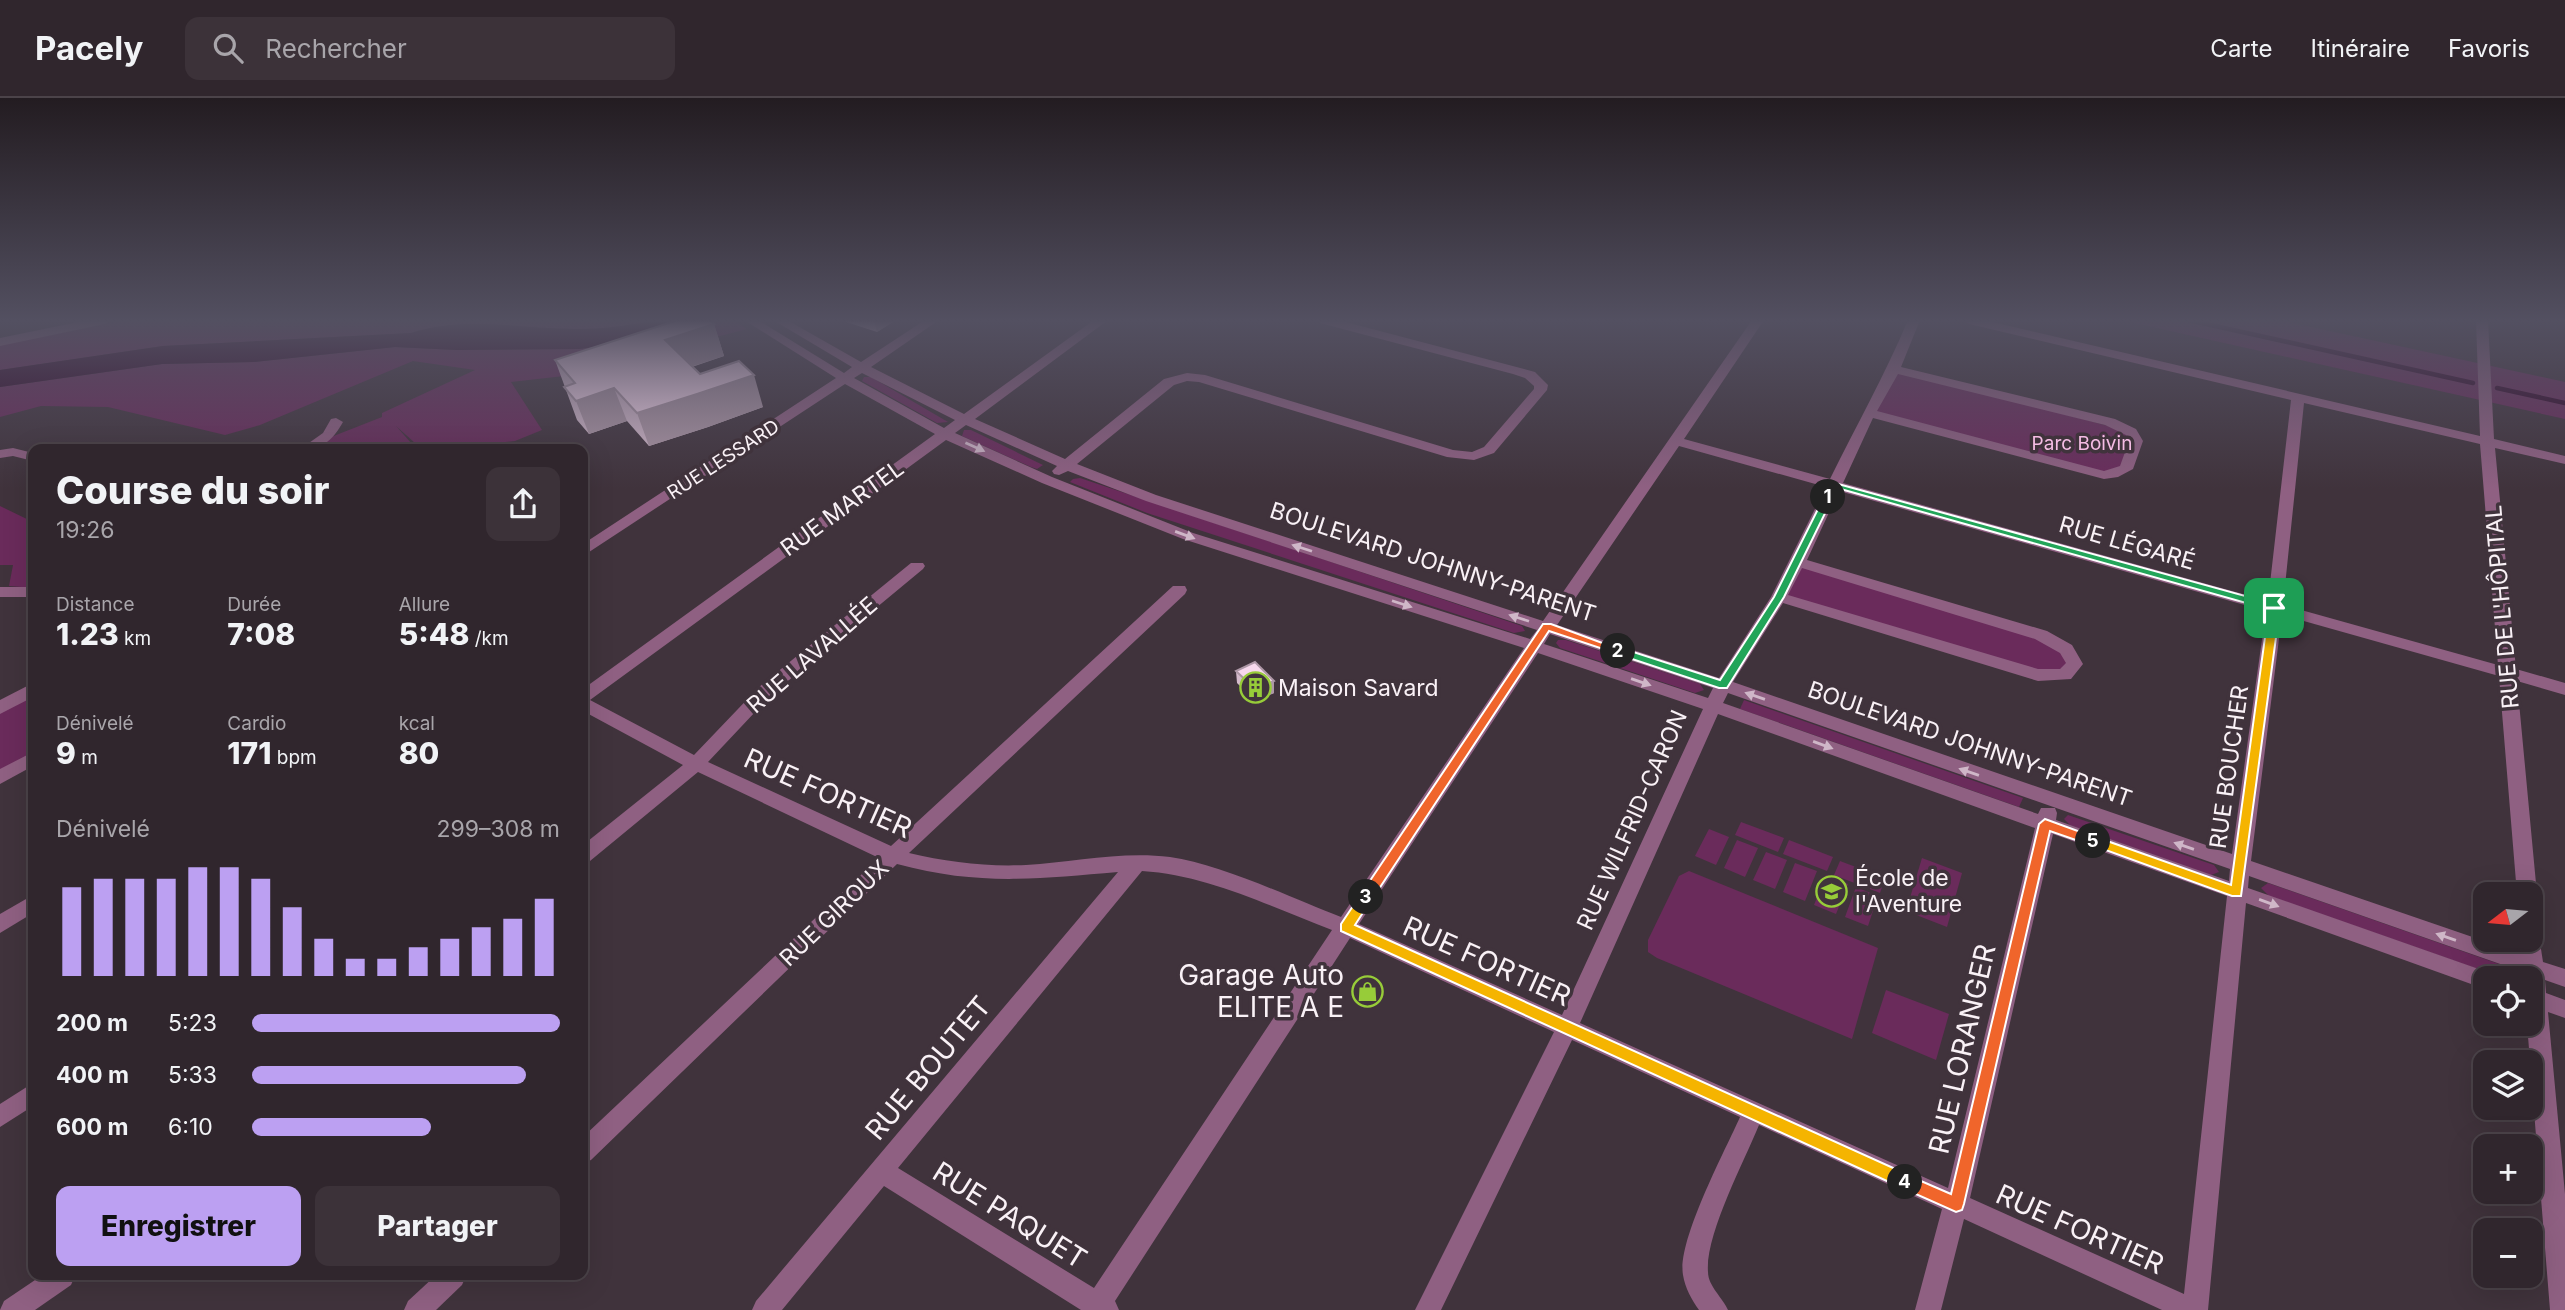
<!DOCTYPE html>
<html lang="fr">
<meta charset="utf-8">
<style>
body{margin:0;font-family:Inter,sans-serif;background:#3c3239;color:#f1f3f6;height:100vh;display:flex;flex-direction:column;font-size:26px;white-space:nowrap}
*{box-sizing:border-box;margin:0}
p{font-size:23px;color:#a8a5aa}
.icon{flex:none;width:38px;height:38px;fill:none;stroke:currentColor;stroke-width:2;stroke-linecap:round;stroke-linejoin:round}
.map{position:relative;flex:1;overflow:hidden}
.panel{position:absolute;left:28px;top:346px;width:560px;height:836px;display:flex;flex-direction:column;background:#30262d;border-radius:14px;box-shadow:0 7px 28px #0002,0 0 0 2px #4b4349}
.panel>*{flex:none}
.needle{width:46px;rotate:254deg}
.tools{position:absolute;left:2473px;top:784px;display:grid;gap:14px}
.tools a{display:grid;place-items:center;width:70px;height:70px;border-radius:14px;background:#30262d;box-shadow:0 7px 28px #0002,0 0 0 2px #4b4349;font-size:35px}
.pin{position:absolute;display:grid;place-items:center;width:60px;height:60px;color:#fff;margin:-30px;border-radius:14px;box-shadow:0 4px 10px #0006}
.km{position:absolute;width:35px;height:35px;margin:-18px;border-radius:50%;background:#222;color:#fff;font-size:19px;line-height:35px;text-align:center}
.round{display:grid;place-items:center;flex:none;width:74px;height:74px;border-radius:14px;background:#3c3239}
.headline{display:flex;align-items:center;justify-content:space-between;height:119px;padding:0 28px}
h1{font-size:38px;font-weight:800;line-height:52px}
.figures{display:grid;grid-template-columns:repeat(3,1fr);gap:10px;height:119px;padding:7px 28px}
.figures div{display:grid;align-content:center}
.figures b{font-size:30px;font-weight:800}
.figures small{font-size:19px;font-weight:400}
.figures p{font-size:19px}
.chart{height:196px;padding:14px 28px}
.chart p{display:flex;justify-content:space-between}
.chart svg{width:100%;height:126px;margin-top:7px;stroke:#bca0f2;stroke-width:6}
.button{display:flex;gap:14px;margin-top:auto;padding:14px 28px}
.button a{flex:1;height:80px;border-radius:14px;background:#bca0f2;color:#111;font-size:28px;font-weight:800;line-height:80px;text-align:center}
.button a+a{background:#3c3239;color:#f1f3f6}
ul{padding:0 28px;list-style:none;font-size:23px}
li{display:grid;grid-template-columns:112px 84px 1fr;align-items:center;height:52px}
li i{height:18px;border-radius:9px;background:#bca0f2}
header{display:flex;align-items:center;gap:42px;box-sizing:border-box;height:98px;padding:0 35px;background:#30262d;border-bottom:2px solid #4b4349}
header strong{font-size:33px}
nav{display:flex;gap:38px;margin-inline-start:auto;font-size:24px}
.search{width:490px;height:63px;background:#3c3239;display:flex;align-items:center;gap:18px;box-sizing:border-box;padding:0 24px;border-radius:14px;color:#a8a5aa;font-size:26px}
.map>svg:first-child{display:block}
.green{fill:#6a2b5b}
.water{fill:#310428}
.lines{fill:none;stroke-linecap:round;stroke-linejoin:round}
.stream{stroke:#310428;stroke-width:4.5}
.minor{fill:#8f6082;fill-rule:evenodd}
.wall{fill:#d4bacc}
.shaded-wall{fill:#ad97a6}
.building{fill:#f7d8ed;stroke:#ad97a6;stroke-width:2}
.oneway{fill:#cfb7c8}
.split-1{fill:#22a559;stroke:#fff;stroke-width:2}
.split-2{fill:#22a559;stroke:#fff;stroke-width:2}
.split-3{fill:#f0652b;stroke:#fff;stroke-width:2}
.split-4{fill:#f5b400;stroke:#fff;stroke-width:2}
.split-5{fill:#f0652b;stroke:#fff;stroke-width:2}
.split-6{fill:#f5b400;stroke:#fff;stroke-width:2}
.labels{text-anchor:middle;stroke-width:7;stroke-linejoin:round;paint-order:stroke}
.far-park-label{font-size:19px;fill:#f5bce4;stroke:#40333c}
.far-street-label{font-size:19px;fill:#f9f1f6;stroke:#40333c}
.street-label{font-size:23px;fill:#f9f1f6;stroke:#40333c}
.poi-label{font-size:23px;fill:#f9f1f6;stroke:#40333c;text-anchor:start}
.near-street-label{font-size:28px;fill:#f9f1f6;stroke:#40333c}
.near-poi-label{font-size:28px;fill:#f9f1f6;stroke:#40333c;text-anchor:end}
</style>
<header>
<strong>Pacely</strong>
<div class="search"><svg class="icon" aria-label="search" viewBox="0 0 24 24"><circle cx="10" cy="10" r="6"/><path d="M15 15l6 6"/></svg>Rechercher</div>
<nav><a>Carte</a><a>Itinéraire</a><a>Favoris</a></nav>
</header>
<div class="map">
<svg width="2565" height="1212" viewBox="0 0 2565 1212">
<rect width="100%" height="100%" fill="#40333c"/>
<!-- green -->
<g class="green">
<path d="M126,222h535c-26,4 -53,9 -80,9 -58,1 -113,-14 -170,4l-248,13 -163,24v-25z"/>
<path d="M696,222h37l14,9 -50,13 -71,27 -115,13 31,48 -27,11 -48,5 -9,4h-58l15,-7 -19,-17 16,18 -15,6h-85l14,-11 56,-22v-4l93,-43 -62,-9 -153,64 -35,10 -117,-28 -67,-1 -41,11v-30l162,-23 91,-2 142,-15 62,3 122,-1 51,-7z"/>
<path d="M2121,222h158l286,62v37z"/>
<path d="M1894,271l237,63 -5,37 -13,5 -244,-61z"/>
<path d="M864,279h7l77,45 -11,1 -75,-42z"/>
<path d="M964,332h7l72,35 -6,4 -6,-2 -69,-31z"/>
<path d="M1080,380l442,148 3,5 -11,2 -367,-120 -77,-31 3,-3z"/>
<path d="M0,408l33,16v66l-24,-2 4,-21h-13z"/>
<path d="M1798,464l243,73 33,21 -21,21 -274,-80z"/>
<path d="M1558,542h8l134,44 4,6 -9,3 -135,-45 -4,-5z"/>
<path d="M33,591v69l-33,19v-69z"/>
<path d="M1744,602l279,98 -4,9 -279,-98z"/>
<path d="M2068,717l146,50 5,7 -8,3 -141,-50 -6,-6z"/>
<path d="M1741,724l43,16 -6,14 -43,-17z"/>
<path d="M1709,731l20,8 -13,28 -21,-9z"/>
<path d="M1737,742l21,8 -13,29 -21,-9z"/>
<path d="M1789,742l44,17 -6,14 -44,-17z"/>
<path d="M1766,754l21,8 -12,29 -22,-9z"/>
<path d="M1922,760l40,15 -15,54 -41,-16z"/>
<path d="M1840,763l45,17 -5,15 -46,-18z"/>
<path d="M1795,765l22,8 -12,30 -22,-9z"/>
<path d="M1689,773l189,77 -26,91 -195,-81 -9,-6v-12l31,-64z"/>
<path d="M1826,777l22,9 -12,30 -22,-9z"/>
<path d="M2268,785l231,81 9,8 -2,3h-11l-226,-79 -8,-8z"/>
<path d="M1856,789l22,9 -10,30 -23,-9z"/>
<path d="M1886,892l63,24 -13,46 -64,-27z"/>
</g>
<!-- water -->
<path class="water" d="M661,222h35l-66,22 -51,7 -122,1 -62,-3 -142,15 -91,2 -162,23v-17l163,-24 248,-13c57,-18 112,-3 170,-4 27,0 54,-5 80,-9z"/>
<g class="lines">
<!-- stream -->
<g class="stream">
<path d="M2188,222l285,63"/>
<path d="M2497,290l68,15"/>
</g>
<!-- minor -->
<g class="minor">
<path d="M88,222h23l-6,4 -105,22v-8z"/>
<path d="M744,222h14l86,53 8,-6 -79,-47h14l74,42 64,-42h14l-68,47 93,47 130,-94h14l-133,99 90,40 99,-80 23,-6 18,2 248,75 19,2 12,-5 50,-58v-3l-9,-8 -12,-4 -193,-51 -2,-3h20l197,52 13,13 -1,5 -53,63 -20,7 -27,-3 -248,-75 -12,-1 -13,4 -97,79 79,31 387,126 209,-301h12l-80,119 146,40c26,-53 55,-104 78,-159h12l-19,47 214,52 21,10 7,12 -10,28 -15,8 -14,2 -231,-61 -30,65 425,118 23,-201 -322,-76 -6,-4h21l496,116 -4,-116h12l6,119 71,17v8l-70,-16 21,221 49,14v12l-48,-14 20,213 -7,7v-7h-13l-18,-218 -217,-61 -31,246 271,93 -1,-14h9v-19l7,2 6,39 22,7v18l-20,-7 1,13 19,7v18l-17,-6 17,182v116h-15l-23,-286h3v-46h-6l-1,-6 -274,-96 -1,12 245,86 2,4h-10v11l-239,-86 -38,407h-46l-198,-91 -23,91h-26l27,-101 -183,-84c-15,37 -54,110 -51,147 0,14 15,26 20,38h-29c-7,-10 -14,-22 -16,-35 -6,-34 42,-124 57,-158l-168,-77 -131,270h-26l139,-278 -204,-94 -235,363 4,9h-38l-197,-124 -102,124h-30l4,-9 362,-429c-82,7 -140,14 -221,-8l-306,296 -8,3v-26l296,-279 -181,-86 -108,89 -7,2v-18l100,-80 -100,-54v-22l352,-255 -90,-50 -262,172v-12l253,-166zM862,275l93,47 -11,8 -90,-50zM1898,276l207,51 21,10 3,6 -9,25 -16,5 -227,-60zM2304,305l176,41 18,221 -215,-60zM966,327l91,41 -5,5 2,3 5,1 9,-4 78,30 391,129 -7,9 -337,-106 -141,-56 -97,-44zM946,342l96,43 141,56 341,109 -183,269c-50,-19 -120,-53 -171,-60 -48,-6 -97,5 -144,8 -39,2 -79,-3 -117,-12l276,-259 2,-4 -2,-4h-12l-282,260 -183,-84 63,-67 152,-126 2,-3 -2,-3h-12l-152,124 -65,68 -104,-55zM1679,348l147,41 -55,110 -52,81 -162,-53zM1839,393l427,120 -34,243 -499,-172 50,-79 255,78 33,-2 12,-15 -11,-19 -25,-14 -240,-71zM1802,470l233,71 25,14 6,10 -6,6h-22l-250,-74zM1550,536l163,54 -5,10 -164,-54zM1538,555l165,56 -141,306 -203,-91zM1728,595l502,176 -1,12 -173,-61 1,-7 -2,-5h-14l-3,6 -315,-111zM1718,616l317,114 -87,360 -368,-165zM2053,736l174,62 -43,398 -214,-96zM1142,773c66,4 129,36 190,59l-238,358 -196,-120z"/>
<path d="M336,320l7,4c-11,19 -21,28 -44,28l24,-17 8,-14z"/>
<path d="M13,350l20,5v8l-20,-5 -13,2v-8z"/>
<rect x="0" y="489" width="33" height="10"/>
<path d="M33,585v14l-33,17v-14z"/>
<path d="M33,654v14l-33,18v-15z"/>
<path d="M33,797v18l-33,20v-19z"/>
<path d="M33,985v23l-33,21v-23z"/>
<path d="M41,1178h34l-4,9 -36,25h-35l4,-9z"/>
<path d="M435,1178h31l-4,9 -26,25h-32l4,-9z"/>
</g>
</g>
<!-- wall -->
<g class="wall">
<path d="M840,222h56l-19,12z"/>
<path d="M714,226l10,32 -32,11 8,7 63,33 -55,20 -59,19 -22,-25 -38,13 -12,-14 -22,-60z"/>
<path d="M1236,573l38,22 -19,8 -18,-18z"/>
</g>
<!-- shaded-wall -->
<g class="shaded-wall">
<path d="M874,222h22l-19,12z"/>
<path d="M714,226l10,32 -49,16 -10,-32z"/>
<path d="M754,277l9,32 -55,20 -59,19 -12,-33z"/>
<path d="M614,290l13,33 -38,13 -13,-33z"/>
<path d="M1274,583v12l-19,8v-12z"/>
</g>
<!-- building -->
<g class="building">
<path d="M678,222h31l5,4 -49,16 35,34 39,-13 15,14 -57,19 -60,19 -23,-25 -38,13 -12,-14 11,-4 -20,-23z"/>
<path d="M1255,564l19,19 -19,8 -19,-18z"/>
</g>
<!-- one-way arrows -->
<defs><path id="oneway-solid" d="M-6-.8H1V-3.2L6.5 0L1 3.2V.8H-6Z" transform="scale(1.75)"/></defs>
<g class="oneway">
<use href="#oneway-solid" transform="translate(975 349) rotate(24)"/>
<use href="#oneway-solid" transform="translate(1185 437) rotate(20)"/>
<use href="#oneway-solid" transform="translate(1302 450) rotate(-162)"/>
<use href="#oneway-solid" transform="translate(1402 506) rotate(18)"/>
<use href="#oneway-solid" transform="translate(1519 520) rotate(-162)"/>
<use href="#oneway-solid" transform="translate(1641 584) rotate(19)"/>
<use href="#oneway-solid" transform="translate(1755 598) rotate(-161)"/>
<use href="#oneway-solid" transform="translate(1823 647) rotate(20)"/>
<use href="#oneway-solid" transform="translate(1969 674) rotate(-161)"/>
<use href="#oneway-solid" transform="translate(2184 748) rotate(-161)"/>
<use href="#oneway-solid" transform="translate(2269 805) rotate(20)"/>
<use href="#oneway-solid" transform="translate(2446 839) rotate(-161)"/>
</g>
<!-- sky -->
<linearGradient id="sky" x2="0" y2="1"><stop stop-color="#231c21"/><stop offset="0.57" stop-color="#535061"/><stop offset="1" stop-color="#535061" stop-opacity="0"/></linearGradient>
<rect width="2565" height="391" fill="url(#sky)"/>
<!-- split-1 -->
<path class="split-1" d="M1831,384l447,123 2,3 -9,2 -434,-122 -5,11h-7z"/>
<!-- split-2 -->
<path class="split-2" d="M1825,397l8,2 -49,100 -57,91h-8l-105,-35v-5l4,-1 102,33 54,-83z"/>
<!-- split-3 -->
<path class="split-3" d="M1543,526h8l73,27 -6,3 -69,-23 -178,270h-10v-7z"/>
<!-- split-4 -->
<path class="split-4" d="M1366,794l7,5 -18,28 556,251 2,6 -2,5 -6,2 -5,-2 -559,-256v-7l20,-30z"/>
<!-- split-5 -->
<path class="split-5" d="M2045,721l52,19 2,3 -6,5 -43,-15 -86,373 -2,6 -6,2 -56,-25 -2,-5 2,-6 5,-2 46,20 88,-370z"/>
<!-- split-6 -->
<path class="split-6" d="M2274,506l6,4 -39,288h-9l-143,-52 -2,-3 6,-5 138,49 38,-277z"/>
<!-- icons -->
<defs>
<symbol id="building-ring" viewBox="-11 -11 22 22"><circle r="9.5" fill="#40333c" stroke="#97cc39" stroke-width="1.5"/><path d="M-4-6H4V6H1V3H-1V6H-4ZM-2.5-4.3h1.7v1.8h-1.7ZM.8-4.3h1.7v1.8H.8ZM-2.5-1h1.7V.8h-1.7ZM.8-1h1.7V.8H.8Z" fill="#97cc39"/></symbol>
<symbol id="school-ring" viewBox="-11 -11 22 22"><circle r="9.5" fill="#40333c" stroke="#97cc39" stroke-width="1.5"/><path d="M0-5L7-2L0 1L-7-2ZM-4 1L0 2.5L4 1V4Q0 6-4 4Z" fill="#97cc39"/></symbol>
<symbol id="shop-ring" viewBox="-11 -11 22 22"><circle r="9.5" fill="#40333c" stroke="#97cc39" stroke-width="1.5"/><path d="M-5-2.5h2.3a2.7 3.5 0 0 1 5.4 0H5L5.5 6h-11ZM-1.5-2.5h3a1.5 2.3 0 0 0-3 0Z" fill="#97cc39"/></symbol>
</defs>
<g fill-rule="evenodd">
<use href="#building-ring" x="1238" y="572" width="35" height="35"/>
<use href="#school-ring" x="1814" y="776" width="35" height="35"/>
<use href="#shop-ring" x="1350" y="876" width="35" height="35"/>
</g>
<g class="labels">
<!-- far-park labels -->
<g class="far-park-label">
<text x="2082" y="352">Parc Boivin</text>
</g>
<!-- far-street labels -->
<g class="far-street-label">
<text transform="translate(723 361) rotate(-33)" y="7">RUE LESSARD</text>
</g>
<!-- street labels -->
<g class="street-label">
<text transform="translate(842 410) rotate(-36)" y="8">RUE MARTEL</text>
<text transform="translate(2127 445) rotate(16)" y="8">RUE LÉGARÉ</text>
<text transform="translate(1433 464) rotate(18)" y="8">BOULEVARD JOHNNY-PARENT</text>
<text transform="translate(2502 509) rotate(-95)" y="8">RUE DE L'HÔPITAL</text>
<text transform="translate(812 557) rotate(-41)" y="8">RUE LAVALLÉE</text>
<text transform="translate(1970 646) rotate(19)" y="8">BOULEVARD JOHNNY-PARENT</text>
<text transform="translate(2229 669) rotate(-82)" y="8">RUE BOUCHER</text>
<text transform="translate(1632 722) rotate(-66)" y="8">RUE WILFRID-CARON</text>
<text transform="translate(834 815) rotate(-44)" y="8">RUE GIROUX</text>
</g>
<!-- poi labels -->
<g class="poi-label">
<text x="1278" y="598">Maison Savard</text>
<text x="1855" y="788">École de<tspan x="1855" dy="26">l'Aventure</tspan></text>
</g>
<!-- near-street labels -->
<g class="near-street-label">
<text transform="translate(828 695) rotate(24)" y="10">RUE FORTIER</text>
<text transform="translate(1487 863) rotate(24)" y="10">RUE FORTIER</text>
<text transform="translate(1962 951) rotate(-77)" y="10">RUE LORANGER</text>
<text transform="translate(928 970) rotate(-50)" y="10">RUE BOUTET</text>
<text transform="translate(1010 1117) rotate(32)" y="10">RUE PAQUET</text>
<text transform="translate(2080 1131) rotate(24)" y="10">RUE FORTIER</text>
</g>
<!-- near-poi labels -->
<g class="near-poi-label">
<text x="1344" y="887">Garage Auto<tspan x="1344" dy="32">ELITE A E</tspan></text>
</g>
</g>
</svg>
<div class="tools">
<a><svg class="needle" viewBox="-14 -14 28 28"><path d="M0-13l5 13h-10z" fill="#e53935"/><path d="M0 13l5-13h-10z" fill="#a8a5aa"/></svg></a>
<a><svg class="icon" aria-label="locate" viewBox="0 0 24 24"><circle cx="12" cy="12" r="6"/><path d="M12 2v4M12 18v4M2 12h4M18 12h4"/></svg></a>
<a><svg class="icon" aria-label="layers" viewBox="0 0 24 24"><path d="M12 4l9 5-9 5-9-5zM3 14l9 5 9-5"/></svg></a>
<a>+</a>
<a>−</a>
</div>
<div class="pin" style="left:2274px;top:510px;background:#1e9e55"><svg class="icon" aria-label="arrive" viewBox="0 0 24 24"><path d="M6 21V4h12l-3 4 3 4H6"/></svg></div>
<b class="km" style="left:1828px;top:399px">1</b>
<b class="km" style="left:1618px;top:553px">2</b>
<b class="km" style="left:1366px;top:799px">3</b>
<b class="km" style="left:1905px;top:1084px">4</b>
<b class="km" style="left:2093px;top:743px">5</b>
<section class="panel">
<div class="headline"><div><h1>Course du soir</h1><p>19:26</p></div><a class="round"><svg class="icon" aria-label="share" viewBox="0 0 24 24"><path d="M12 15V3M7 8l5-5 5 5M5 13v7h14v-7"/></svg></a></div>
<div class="figures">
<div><p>Distance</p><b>1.23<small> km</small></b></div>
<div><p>Durée</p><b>7:08</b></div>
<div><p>Allure</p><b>5:48<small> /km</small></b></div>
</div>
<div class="figures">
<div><p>Dénivelé</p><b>9<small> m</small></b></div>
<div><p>Cardio</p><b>171<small> bpm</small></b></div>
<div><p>kcal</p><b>80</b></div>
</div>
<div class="chart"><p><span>Dénivelé</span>299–308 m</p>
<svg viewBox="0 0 160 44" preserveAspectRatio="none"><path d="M5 44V13M15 44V10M25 44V10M35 44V10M45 44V6M55 44V6M65 44V10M75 44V20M85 44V31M95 44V38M105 44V38M115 44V34M125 44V31M135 44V27M145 44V24M155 44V17"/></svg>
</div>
<ul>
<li><b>200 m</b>5:23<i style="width:100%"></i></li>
<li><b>400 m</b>5:33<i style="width:89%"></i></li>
<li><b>600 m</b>6:10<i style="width:58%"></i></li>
</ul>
<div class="button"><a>Enregistrer</a><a>Partager</a></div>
</section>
</div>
